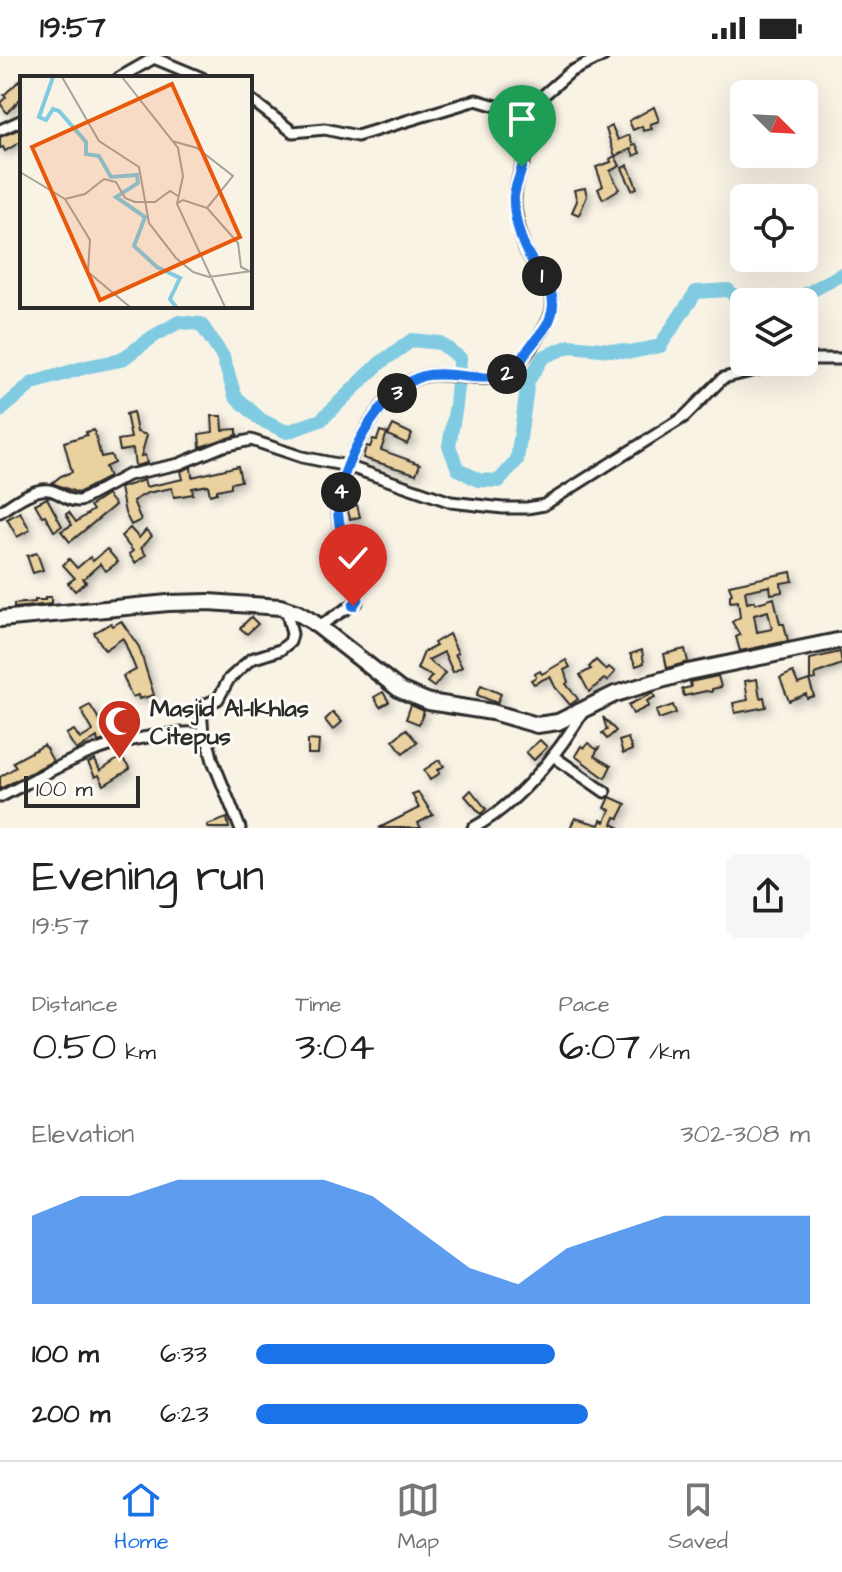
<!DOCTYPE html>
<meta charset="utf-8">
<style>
body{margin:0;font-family:"Architects Daughter",sans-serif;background:#f6f6f6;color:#222;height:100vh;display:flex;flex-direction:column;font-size:30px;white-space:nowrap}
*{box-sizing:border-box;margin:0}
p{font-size:26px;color:#767676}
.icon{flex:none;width:44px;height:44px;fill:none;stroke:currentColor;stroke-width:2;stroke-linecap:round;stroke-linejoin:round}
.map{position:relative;height:772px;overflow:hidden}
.details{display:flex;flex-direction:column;background:#fff;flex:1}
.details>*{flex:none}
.needle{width:52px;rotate:114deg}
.fabs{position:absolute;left:730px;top:24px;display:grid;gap:16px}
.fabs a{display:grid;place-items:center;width:88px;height:88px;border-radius:12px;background:#fff;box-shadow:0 8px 32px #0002;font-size:40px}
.scale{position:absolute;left:24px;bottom:20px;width:116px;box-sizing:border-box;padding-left:8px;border:4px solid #2b2b2b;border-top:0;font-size:22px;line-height:28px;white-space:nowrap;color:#2b2b2b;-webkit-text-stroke:6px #fdfcf7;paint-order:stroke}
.pin{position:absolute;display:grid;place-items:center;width:68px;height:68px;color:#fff;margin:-82px -34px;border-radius:50% 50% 50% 0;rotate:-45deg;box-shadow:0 0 8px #0007}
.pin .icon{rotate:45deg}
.km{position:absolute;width:40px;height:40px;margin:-20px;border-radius:50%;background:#222;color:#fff;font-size:22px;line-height:40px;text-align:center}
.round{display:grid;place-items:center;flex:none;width:84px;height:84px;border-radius:12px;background:#f6f6f6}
.overview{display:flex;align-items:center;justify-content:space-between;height:136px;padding:0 32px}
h1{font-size:44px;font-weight:600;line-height:60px}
.stats{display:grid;grid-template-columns:repeat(3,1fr);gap:12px;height:136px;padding:8px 32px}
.stats div{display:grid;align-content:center}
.stats b{font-size:40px;font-weight:600}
.stats small{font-size:22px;font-weight:400}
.stats p{font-size:22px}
.chart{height:224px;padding:16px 32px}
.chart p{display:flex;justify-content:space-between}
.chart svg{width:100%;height:144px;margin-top:8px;fill:#1a73e8;opacity:.7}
ul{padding:0 32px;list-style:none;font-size:26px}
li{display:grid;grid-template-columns:128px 96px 1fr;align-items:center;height:60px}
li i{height:20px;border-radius:10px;background:#1a73e8}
.status{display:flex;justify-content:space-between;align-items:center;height:56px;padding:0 40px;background:#fff;direction:ltr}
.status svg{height:22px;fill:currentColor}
.tab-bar{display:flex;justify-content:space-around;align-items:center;height:112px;border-top:2px solid #e0e0e0;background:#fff;font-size:22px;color:#767676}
.tab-bar a{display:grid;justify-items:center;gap:4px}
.tab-bar .selected{color:#1a73e8}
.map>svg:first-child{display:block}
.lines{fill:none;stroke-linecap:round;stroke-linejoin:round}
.river{stroke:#80cbe1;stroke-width:14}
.building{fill:#ead1a0;stroke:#2b2b2b;stroke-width:2;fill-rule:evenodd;filter:url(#shadow)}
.minor-casing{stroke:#2b2b2b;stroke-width:15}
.secondary-casing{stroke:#2b2b2b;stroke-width:20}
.minor{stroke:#fdfcf7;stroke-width:9}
.secondary{stroke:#fdfcf7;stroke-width:14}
.route-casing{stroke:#fff;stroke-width:16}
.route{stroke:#1a73e8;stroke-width:10}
.labels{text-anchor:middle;stroke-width:6;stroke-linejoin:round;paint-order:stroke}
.poi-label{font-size:24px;font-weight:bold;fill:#2b2b2b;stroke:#fdfcf7;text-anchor:start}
.inset-river{fill:none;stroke:#80cbe1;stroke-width:4}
.inset-road{fill:none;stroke:#a7a39b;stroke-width:2}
.view{fill:#e8590c;fill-opacity:0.15;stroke:#e8590c;stroke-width:4}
.inset-edge{fill:none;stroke:#2b2b2b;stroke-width:4}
</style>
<div class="status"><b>19:57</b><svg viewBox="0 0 49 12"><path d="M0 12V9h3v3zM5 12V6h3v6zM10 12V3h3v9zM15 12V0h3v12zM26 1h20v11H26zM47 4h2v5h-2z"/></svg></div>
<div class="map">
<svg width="842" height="772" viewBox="0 0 842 772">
<defs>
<filter id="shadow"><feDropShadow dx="3.5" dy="3.5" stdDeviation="4" flood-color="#0004"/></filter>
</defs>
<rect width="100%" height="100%" fill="#f9f3e6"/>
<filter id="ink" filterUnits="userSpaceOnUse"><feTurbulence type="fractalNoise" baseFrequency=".0125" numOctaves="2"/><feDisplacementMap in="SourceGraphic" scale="16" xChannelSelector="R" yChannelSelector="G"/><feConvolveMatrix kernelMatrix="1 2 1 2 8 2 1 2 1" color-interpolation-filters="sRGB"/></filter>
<g filter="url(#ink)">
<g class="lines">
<!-- river -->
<g class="river">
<path d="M792,246l50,-28"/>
<path d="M0,355l33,-28 53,-16 35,-7 33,-24 25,-14 22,2 22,33 12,39 26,24 26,12 34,-12 59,-57 32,-23 28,3 20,15 -4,47 -7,41 9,23 20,11 21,1 18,-21 11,-79 15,-24 27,-11 62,6 28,-6 36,-54 32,-2 16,15"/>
</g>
</g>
<!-- building -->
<g class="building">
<path d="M22,22v19l-15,16 -7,-10 6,-6 -2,-2z"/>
<path d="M654,51l5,14 -9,3 2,5 -9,2 -1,-5 -9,4 -4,-9z"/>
<path d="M612,70l6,14 11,-5 4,11 3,-2 4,9 -6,3 -3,-7 -16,7 -9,-27z"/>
<path d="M22,72v13l-17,10 -2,-4 -3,1v-11z"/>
<path d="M615,100l5,10 -10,5 9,18 -16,10 -5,-10 5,-3 -7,-19 15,-5 -1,-3z"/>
<path d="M628,109l9,23 -5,2 -10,-22z"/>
<path d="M585,132l2,8 -8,19 -7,-3 5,-11 -3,-11z"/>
<path d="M133,356l4,20 10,3 -6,21 4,-1 2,8 -12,3 -2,-17 -13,2 -2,-11 13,-2 -5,-24z"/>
<path d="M212,360h10l1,14 14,-1v6l-37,12 -1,-13 14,-2z"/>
<path d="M393,369l19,9 -5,10 -19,-9z"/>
<path d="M94,374l7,27 10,-2 3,8 -9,4 4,10 -31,16 -26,-10 9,-7 11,-4 -8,-30 23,-7 -1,-3z"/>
<path d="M380,375l7,2 -6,17 39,14 -4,10 -53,-16 3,-12 4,1 3,-8 4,1z"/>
<path d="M238,410l3,15 -10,2v4l-14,3v3l-7,2 -2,-10 -16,3 1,6 -6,1 -13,2 -2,-9 -25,5 -14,8 8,19 -10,5 -6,-12 -5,-25 24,-8 2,7 37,-8 -2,-8 10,-4 1,10z"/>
<path d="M107,439l8,10 -45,37 -9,-11 11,-6 -6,-11 3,-2 7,10 17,-12 -3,-4z"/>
<path d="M47,442l15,28 -8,5 -9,-16 -3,1 -7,-12z"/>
<path d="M357,449l3,12 -10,2 -3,-12z"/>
<path d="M20,456l10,18 -13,7 -10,-18z"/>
<path d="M130,472l9,10 7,-8 6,6 -11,12 5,7 -11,8 -6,-9 4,-3 -12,-15z"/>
<path d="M107,493l11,13 -12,9 -6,-7 -17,15 3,3 -11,9 -7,-8 7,-5 -12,-13 6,-6 8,9 13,-11 3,4z"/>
<path d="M37,497l6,17 -10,3 -6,-17z"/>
<path d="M791,516l2,9 -12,2 1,9 -11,2 -1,-8 -25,5 2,12 8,-2v3l19,-6 6,26h4l4,17 -48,10 -4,-14 4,-2 -8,-13 8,-5 -2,-16 -8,1v-7l2,-1 -3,-9zM768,555l4,18 -15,3 -3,-17z"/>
<path d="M45,541h6v7l-37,4v-4l21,-2v-2h10z"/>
<path d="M251,561l7,7 -11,10 -7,-6z"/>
<path d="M121,565l18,26 15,48 -15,4 -1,-4 -6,2 -9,-21 13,-6 -13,-32 -18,12 -11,-17 17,-10 2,3z"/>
<path d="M449,578l9,19 -3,1 7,13 -9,5 -9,-20 -16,8 17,13 -11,14 -7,-5 5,-6 -15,-7 7,-17 12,-6 -2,-3z"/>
<path d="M685,593l3,13 -21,6 -3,-14z"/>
<path d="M642,594l2,13 -8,3 -6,-12z"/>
<path d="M840,596l2,12 -27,10 1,5 -6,1v-21z"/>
<path d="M566,604l4,7 -6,3 4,12 -2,2 12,15 -8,6 -15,-18 -5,-11 -16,8 -3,-4 5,-3 -1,-3 5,-3 2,3z"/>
<path d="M596,604l10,10 3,-3 6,5 -8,9 -3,-2 -15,13 -9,-17 11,-6 -2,-2z"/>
<path d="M793,616l5,12 11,-4 5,16 -7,2 -1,-4 -17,7 -9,-23z"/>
<path d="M718,620l3,11 -9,2v3l-6,-1 -22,5 -2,-7 9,-2 -1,-5z"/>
<path d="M757,623l3,19 4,-1 2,10 -31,6 -2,-10 15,-3 -3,-19z"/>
<path d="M481,629l20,9 -4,9 -20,-8z"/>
<path d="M383,636l6,10 -9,5 -6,-10z"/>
<path d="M653,637l2,4 -8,4 2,5 -16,8 -5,-9z"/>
<path d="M90,649l14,22 4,-1v3l19,-3 1,7 -30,9 -1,-5 -21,13 -10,-16 8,-4 6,9 13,-8 -12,-21z"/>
<path d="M411,649l13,6 -5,13 -13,-5z"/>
<path d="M673,649l3,8 -17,6 -3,-8z"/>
<path d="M333,656l9,10 -9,8 -8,-10z"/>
<path d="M603,661l13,14 -9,8 -5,-6 5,-3z"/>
<path d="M406,673l11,13 -14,11 -10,-13z"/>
<path d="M628,682l4,12 -9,4 -4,-13z"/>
<path d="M308,684l11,1 -1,13h-10z"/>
<path d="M540,684l7,7 -13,13 -8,-8z"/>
<path d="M588,687l8,6 3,-1 -5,8 17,10 -6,12 -30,-22 6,-10 3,2z"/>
<path d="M44,689l9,16 -53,28v-12l16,-10 -3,-5z"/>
<path d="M121,701l9,12 -26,16 -5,-10 -4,2 -7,-14 7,-3 5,11z"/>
<path d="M439,704l5,6 -6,4 2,3 -10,7 -6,-10z"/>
<path d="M471,734l15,19 -5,5 -16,-18z"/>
<path d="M418,736l15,23 -15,8 3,5h-42l40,-20 -7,-14z"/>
<path d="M610,741l16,7 -7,14 -4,-1 -3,7 8,4h-50l5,-10 24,7 2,-5 4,2 5,-12 -5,-2z"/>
<path d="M227,762l2,10h-21l-1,-3z"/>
</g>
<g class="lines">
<defs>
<g id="minor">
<path d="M119,22l35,-20 48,20"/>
<path d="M250,43l43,33 32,-3 32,7 119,-36 34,10 27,-9"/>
<path d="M0,74l22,-10"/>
<path d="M804,303h38"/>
<path d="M0,456c11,-8 34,-25 49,-22 12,2 18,12 31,11l48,-26 51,-11 44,-18 28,-6 51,17 45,9 104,36 52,6h24l17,-3 140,-88 39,-39 66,-16"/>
<path d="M319,570l38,-24c0,-30 -21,-67 -19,-96 3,-42 46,-128 93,-131 24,-2 56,10 78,-2 10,-6 35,-43 40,-54 13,-29 -13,-46 -24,-70 -4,-11 -7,-25 -9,-36 -6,-27 11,-55 18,-82 2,-10 2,-20 3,-30l33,-29 33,-16"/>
<path d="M203,678l-2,-25 3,-4 14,-6 11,-20 22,-20 29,-9 10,-8 2,-8 -6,-25"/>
<path d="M553,700l52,36"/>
<path d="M0,741c62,-32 100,-57 172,-63 12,-1 26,-4 35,4l6,23 27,67"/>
<path d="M473,772c44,-23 86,-75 111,-118"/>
</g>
<path id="secondary" d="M0,563l168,-16 41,-1 71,5 18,6 15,9 87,68 29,12 63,10 45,13 21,-3 57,-28 73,-22 154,-32"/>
</defs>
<!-- minor casing -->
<use href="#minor" class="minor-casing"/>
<!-- secondary casing -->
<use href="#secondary" class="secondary-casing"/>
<!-- minor -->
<use href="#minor" class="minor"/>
<!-- secondary -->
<use href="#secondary" class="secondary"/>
</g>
</g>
<g class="lines" filter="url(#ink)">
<defs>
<path id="route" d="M353,550l5,-8c-6,-24 -20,-66 -20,-89 -1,-41 44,-122 85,-133 27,-7 68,11 90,-6 7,-5 10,-13 14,-19 7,-10 17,-20 22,-30 14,-29 -12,-48 -23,-71 -7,-14 -13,-38 -12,-54 1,-9 6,-20 8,-29"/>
</defs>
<!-- route casing -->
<use href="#route" class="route-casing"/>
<!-- route -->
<use href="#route" class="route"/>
</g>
<!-- icons -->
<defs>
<symbol id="mosque-pin" viewBox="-11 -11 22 30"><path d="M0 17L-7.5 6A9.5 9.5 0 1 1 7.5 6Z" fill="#c8321e" stroke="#fdfcf7"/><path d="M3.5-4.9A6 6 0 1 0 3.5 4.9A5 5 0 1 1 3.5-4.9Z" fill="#fff"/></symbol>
</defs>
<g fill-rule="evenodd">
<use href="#mosque-pin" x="94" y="640" width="51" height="69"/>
</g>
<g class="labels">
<!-- poi labels -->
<g class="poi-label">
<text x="150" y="660">Masjid Al-Ikhlas<tspan x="150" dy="28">Citepus</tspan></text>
</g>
</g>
<!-- overview -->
<g transform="translate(20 20)">
<rect width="232" height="232" fill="#f9f3e6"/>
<path class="inset-river" d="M33,1l-14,40 7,3 7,-11 6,2 27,31v12l13,2 12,21 26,-2 1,8 -22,14 29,20 -11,29 23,21 23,11 -10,21 6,8"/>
<path class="inset-road" d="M42,1l37,64 40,26 10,56 27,35 17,14 16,5 43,-6M102,1l56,71 5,28 -6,28 48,103M152,65l25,7 36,28 -26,32 31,35 3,24 8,4M0,96l45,27 20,-5 19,-15 12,3 9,16 10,4h20l15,-11 8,5M45,123l25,41 -2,32 42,35M157,127l6,-3 24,8"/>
<path class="view" d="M152,8l68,153 -140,63 -68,-153z"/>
<rect width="232" height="232" class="inset-edge"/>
</g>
</svg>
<div class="fabs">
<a><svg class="needle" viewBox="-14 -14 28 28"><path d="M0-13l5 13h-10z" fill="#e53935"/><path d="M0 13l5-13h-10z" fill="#767676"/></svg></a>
<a><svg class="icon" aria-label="locate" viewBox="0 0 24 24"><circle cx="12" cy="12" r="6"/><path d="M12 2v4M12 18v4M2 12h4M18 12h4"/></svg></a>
<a><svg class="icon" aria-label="layers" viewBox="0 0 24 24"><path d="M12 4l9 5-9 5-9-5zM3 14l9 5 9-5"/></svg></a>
</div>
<div class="scale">100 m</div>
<div class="pin" style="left:522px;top:111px;background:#1e9e55"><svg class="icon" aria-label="arrive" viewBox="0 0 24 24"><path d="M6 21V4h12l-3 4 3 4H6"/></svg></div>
<div class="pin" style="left:353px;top:550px;background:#d93025"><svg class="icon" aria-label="check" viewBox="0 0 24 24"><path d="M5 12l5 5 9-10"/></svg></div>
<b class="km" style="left:542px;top:220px">1</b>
<b class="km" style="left:507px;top:318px">2</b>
<b class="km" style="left:397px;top:337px">3</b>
<b class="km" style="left:341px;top:436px">4</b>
</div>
<section class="details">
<div class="overview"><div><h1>Evening run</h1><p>19:57</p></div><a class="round"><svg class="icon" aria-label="share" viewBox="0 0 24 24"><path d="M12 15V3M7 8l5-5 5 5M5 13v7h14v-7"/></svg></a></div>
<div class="stats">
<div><p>Distance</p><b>0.50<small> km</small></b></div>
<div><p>Time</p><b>3:04</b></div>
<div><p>Pace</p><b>6:07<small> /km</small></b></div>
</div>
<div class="chart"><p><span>Elevation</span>302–308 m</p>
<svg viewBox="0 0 160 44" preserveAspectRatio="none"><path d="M0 44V17L10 11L20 11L30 6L40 6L50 6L60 6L70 11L80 22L90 33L100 38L110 27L120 22L130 17L140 17L150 17L160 17V44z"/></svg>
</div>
<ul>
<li><b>100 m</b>6:33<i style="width:54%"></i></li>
<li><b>200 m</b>6:23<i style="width:60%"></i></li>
</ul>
</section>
<nav class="tab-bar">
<a class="selected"><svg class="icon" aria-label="home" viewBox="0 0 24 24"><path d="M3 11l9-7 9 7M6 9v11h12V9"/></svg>Home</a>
<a><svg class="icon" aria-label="map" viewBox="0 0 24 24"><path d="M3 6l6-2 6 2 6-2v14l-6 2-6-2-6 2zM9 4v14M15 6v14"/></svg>Map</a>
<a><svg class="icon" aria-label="saved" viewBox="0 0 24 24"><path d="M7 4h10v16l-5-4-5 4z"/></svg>Saved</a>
</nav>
